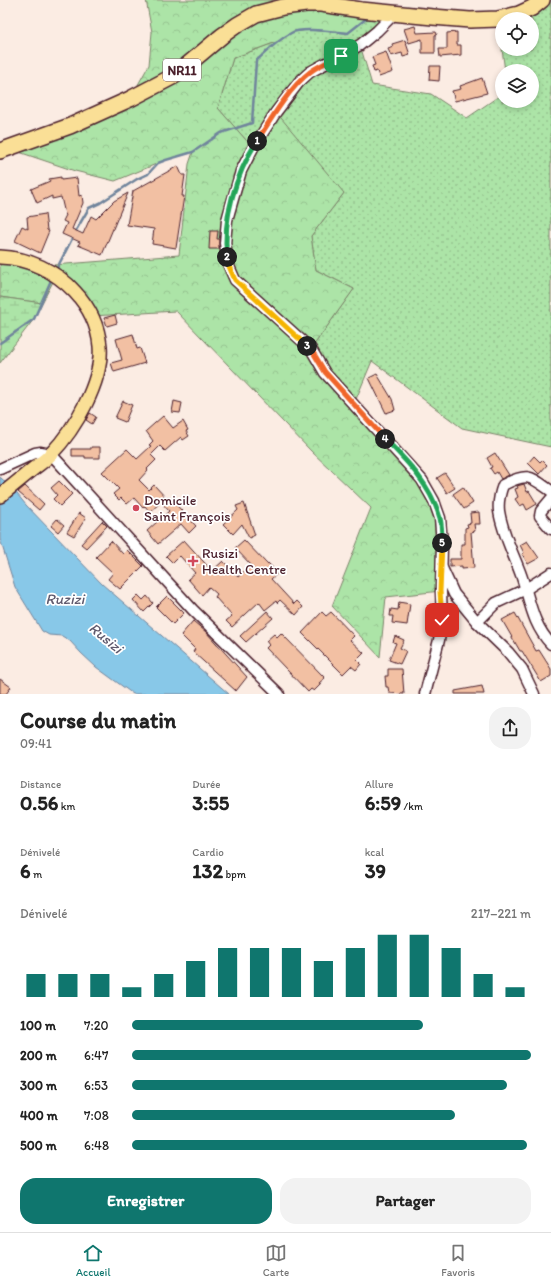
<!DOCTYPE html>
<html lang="fr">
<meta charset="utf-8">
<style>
body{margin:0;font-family:Itim,sans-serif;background:#f2f2f2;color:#222;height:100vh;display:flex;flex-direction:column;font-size:15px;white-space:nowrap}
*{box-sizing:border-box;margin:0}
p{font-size:13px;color:#767676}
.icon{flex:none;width:22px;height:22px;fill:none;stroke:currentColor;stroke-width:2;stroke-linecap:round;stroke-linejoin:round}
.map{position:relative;height:694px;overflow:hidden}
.panel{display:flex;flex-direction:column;background:#fff;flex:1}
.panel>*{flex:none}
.buttons{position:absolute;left:495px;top:12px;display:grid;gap:8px}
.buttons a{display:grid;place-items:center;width:44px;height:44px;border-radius:50%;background:#fff;box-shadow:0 2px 6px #0003;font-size:20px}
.pin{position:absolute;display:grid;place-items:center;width:34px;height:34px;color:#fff;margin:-17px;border-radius:8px;box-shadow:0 2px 6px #0006}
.km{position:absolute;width:20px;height:20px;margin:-10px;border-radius:50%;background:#222;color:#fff;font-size:11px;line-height:20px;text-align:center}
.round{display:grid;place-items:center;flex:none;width:42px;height:42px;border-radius:16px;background:#f2f2f2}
.summary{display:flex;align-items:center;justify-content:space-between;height:68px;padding:0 20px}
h1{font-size:22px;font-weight:700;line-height:30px}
.figures{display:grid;grid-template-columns:repeat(3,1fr);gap:6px;height:68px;padding:4px 20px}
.figures div{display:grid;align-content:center}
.figures b{font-size:20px;font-weight:700}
.figures small{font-size:11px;font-weight:400}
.figures p{font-size:11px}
.chart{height:112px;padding:8px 20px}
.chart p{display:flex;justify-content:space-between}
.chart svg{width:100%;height:72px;margin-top:4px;stroke:#0f766e;stroke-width:6}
.cta{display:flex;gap:8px;margin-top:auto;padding:8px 20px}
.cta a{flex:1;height:46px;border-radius:16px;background:#0f766e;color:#fff;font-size:16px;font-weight:700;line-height:46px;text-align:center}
.cta a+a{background:#f2f2f2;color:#222}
ul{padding:0 20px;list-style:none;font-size:13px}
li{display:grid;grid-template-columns:64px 48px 1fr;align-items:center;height:30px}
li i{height:10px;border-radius:5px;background:#0f766e}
.tabs{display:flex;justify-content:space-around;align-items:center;height:56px;border-top:1px solid #e0e0e0;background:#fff;font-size:11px;color:#767676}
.tabs a{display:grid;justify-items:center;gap:2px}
.tabs .active{color:#0f766e}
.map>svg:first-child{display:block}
.grass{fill:url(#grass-dots);stroke:#7b8269}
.forest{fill:url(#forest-crowns);stroke:#7b8269}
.wetland{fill:url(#wetland-marsh);stroke:#7b8269}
.water{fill:#88c8e8;stroke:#6f849c}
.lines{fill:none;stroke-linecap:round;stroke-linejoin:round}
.stream{stroke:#6f849c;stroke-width:2.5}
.building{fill:#f2c0a3;stroke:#4a1f2b}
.minor-casing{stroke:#4a1f2b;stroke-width:13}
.major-casing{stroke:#4a1f2b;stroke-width:16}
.highway-casing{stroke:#4a1f2b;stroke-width:18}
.minor{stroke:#fff;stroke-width:10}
.major{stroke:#fadf96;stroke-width:13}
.highway{stroke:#fadf96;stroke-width:15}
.split-1-casing{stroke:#fff;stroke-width:8}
.split-2-casing{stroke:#fff;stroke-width:8}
.split-3-casing{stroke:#fff;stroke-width:8}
.split-4-casing{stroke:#fff;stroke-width:8}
.split-5-casing{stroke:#fff;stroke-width:8}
.split-6-casing{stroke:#fff;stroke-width:8}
.split-1{stroke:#f0652b;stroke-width:5}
.split-2{stroke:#22a559;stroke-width:5}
.split-3{stroke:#f5b400;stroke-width:5}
.split-4{stroke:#f0652b;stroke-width:5}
.split-5{stroke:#22a559;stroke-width:5}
.split-6{stroke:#f5b400;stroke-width:5}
.poi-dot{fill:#d1495b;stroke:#fff;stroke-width:1.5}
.labels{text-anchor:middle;stroke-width:3.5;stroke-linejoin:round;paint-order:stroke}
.shield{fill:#fff;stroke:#80626b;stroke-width:1}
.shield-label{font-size:13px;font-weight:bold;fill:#4a1f2b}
.poi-label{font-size:14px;fill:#4a1f2b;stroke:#fff;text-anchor:start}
.water-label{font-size:15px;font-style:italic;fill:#605a6d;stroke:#fff}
</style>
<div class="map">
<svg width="551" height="694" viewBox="0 0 551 694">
<defs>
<pattern id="grass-dots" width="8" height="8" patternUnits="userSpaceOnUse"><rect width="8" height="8" fill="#ace4a7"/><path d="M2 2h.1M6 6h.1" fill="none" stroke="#96c390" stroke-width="1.8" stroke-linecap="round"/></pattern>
<pattern id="forest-crowns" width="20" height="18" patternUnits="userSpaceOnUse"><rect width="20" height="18" fill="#ace4a7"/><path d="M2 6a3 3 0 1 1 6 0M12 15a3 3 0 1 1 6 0" fill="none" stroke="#96c390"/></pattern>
<pattern id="wetland-marsh" width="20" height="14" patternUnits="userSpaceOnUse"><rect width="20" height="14" fill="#ace4a7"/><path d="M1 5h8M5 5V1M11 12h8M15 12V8" fill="none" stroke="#96c390"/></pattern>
</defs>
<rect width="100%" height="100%" fill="#fbece3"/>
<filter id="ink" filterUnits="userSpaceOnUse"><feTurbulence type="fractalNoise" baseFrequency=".025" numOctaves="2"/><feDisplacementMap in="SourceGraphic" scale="8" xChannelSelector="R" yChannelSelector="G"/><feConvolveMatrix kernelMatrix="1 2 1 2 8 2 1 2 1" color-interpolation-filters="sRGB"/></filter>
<g filter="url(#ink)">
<!-- grass -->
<path class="grass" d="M542,0h9v447l-89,-19 -90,-67 -18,43 -43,-55 43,-60 -38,-19 -5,-34 33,-43 -91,-45 -35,-40 15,-50 46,-17 13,-9 16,-2 40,3 13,-23 34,3 -35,32 12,40 59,9 36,24 35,-24v7h30v-30h-27l-3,-22h30v-30h-30v29l-4,-29z"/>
<!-- forest -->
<path class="forest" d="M146,0h204l17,18 -19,15 -40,-3 -16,2 -13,9 -46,17 -15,50 35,40 23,-36 68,81 -33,43 5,34 38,19 -43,60 123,152 7,90 -55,6 -6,60 -48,-51 39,-98 -60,-57 -135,-140 -84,5 -36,-40 -14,27 -42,-6v-40l41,9 138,-11 10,-91 4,-12 -27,8 -51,21 -40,-10 -65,-22 120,-50 19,-34 3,-33z"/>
<!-- wetland -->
<path class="wetland" d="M0,297l42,6 -8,16 -34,44z"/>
<!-- water -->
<path class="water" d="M0,477l13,12 13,16 76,79 127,110h-96l-37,-27 -15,-14 -11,-12 -8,-5 -13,-1 -7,-4 -27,-44 -15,-48z"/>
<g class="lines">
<!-- stream -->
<g class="stream">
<path d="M75,232l14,-24 11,-5 37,-24 11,-5 10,-11 8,-3 27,-8 28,-19 31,-10 4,-62c11,-10 22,-21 35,-28 11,-6 43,-1 57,0l19,-15 1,-2"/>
<path d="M56,270l17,-33"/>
<path d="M0,343l34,-24 18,-41"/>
</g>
</g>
<!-- building -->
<g class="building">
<path d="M415,26l2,7 19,-1 1,2 -2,1v18h-13v-14l-13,4 -5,-14z"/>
<path d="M457,32v13h4v10l-21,2 -1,-8h8v-16z"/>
<path d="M405,40l5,15 -7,2 -1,-4 -11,3 -3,-7 5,-2 -1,-3z"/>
<path d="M386,52l7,20 -14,5 -2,-6 -3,1 -2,-6 3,-1 -3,-8z"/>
<path d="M430,66h10l-1,15 -10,-1z"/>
<path d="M482,78l5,15 -32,8 -3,-10 9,-2 -1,-3z"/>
<path d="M178,166l4,9h3l-3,21h2l-8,52 -24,-4 2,-15 -27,-4 6,-34z"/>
<path d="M61,177v3l16,-2 2,18 3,-1 1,8 -11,26 11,5 8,-18 5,3 18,-18 14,-8 -26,62 -24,-10 2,-3 -18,-8 5,-11 -4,-2 3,-6 -1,-1 -4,-17 -9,2v-3l-15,7 -6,-14 19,-8 -1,-2z"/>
<path d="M45,214l2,16 2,1 -9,22 -25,-12 7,-15 6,3 -1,-12z"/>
<path d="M210,231h8l-1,8h2v10h-10z"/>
<path d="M115,315l2,8 -10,3 -3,-8z"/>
<path d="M133,334l4,15 3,-1 5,15 -31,9 -3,-9 11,-3 -6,-21z"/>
<path d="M377,374l15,25 3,11 -9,3 -17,-35z"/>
<path d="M123,401l9,4 -7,17 -10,-4z"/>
<path d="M174,401l8,2 -2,10 -8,-1z"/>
<path d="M90,413l6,4 -4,7 -6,-4z"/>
<path d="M163,416l10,12 10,-7 5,9 -2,1 3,5 -6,4 -2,-3 -16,14 -5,-5 -9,9 5,5 -9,9 1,1 -9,10 10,10 5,-5 13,14 2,-2 27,29 -7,7 -8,-9 -23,20 -11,-13 22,-20 -8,-9 -11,10 -5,-6 -2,2 -9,-10 -7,6 -6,-6 -2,2 -6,-6 6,-5 -17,-17 25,-23 10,10 14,-13 -2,-1 4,-4 -7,-10z"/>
<path d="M91,447h9v11h-15v-2h-13v-7h19z"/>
<path d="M495,453l14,22 -8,4 -4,-7 -3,2 -4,-6 2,-1 -5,-9z"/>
<path d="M534,456l6,6 2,-2 5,5 -8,9 -11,-11z"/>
<path d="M445,473l10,15 -8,5 -10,-15z"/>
<path d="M59,481l13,13 -12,12 -7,-7 4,-4 -6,-7z"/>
<path d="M524,484l3,8 2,-1 8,13 -10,6 -3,-6 -4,2 -5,-7 3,-2 -3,-8 3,-1 -1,-2z"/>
<path d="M25,486l19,18 -5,6 -21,-18z"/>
<path d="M463,487l10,16 -9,6 -11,-15z"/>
<path d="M244,503l11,32 -6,3 -7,-14 -9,10 -10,-10 15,-14 -2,-4z"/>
<path d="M479,512l1,12h-6l1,7 -4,1 3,36 -12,1v-3l-12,1v-8h11v-15h4v-16l3,-1 -1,-3 4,-1 -1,-10z"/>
<path d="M79,513l7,5 -12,18 -7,-4z"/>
<path d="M57,519l7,6 -6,7 -7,-6z"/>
<path d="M102,521l5,5 -21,22 -5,-4z"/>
<path d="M184,540l28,31 11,-10 15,16 13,-12 -16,-17 9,-8 23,24 1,-1 10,10 -7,6 23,25 3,-3 6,6 -7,8 -16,-15 -3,3 -1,-2 -11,9 -6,-8 -27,25 -6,-6 6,-5 -17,-19 2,-3 -8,-7 -7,8 -14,-16 7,-6 -15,-17 -7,7 -7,-7z"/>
<path d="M111,541l12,13 4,-4 16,16 -23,23 -12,-10 5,-6 -17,-16z"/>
<path d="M527,541l12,17 -11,6 -6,-10 2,-1 -4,-8z"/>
<path d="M138,595l5,5 4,-4 6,7 -9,9 -11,-12z"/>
<path d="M167,596l17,17 -11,11 -17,-17z"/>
<path d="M399,602l11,2 -3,21 -15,-2 1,-7h-3l1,-7 7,1z"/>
<path d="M267,611l6,7 -27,24 -6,-6z"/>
<path d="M322,612l4,4 5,-4 23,24 -4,4 14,13 -7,7 4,4 -5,6 -5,-4 -8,8 -41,-41z"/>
<path d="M515,613l21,38 3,-1 12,19v7l-10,6 -19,-31h-2l-18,-31z"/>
<path d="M193,621l13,11 41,45 -11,14 -43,-39 2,-3 -14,-14z"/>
<path d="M281,633l44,45 -6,5 2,1 -7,7 -3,-2 -3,3 -42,-44 3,-3 -3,-4 8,-7 3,3z"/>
<path d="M395,636l9,4 -4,8 6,3 -6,13 -11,-4 7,-17 -3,-1z"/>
<path d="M388,669h14l2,25 -15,-1 -1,-6h-2l-1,-11h3z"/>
<path d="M0,679l11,8 -5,7h-6z"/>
<path d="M482,686l2,8h-29v-3z"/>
</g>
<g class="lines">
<defs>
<g id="minor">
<path d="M395,13l-18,18 -17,14 -50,27 -11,10 -23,30 -23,36 -12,23 -14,49 -2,23 3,21 7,16 76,69 14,24 97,107 12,21 6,17 2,26 -1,47 1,29 -3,20 -14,54"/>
<path d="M0,469l35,-16 6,-1 10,2 142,156 86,84"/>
<path d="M551,491c-21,-15 -23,-19 -48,-6 -3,8 -5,18 -4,26 3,21 14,42 21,61 10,26 11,51 31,72"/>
<path d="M551,499l-10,12 -1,5 11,13"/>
<path d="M442,568l12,26 23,28 31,30 14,17 12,25"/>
<path d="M477,622l19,-19 30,-14 25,-16"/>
</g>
<path id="major" d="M0,257c28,1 56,14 75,35 14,15 23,34 25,54 3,35 -25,83 -49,108 -5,6 -12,10 -18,15 -11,9 -22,18 -33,27"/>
<path id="highway" d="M0,151l70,-25 60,-27 44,-23 49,-41 14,-10 19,-11 27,-7 23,-3h15l40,6 72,7 37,3 28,-1 21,-5 13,-6 10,-8"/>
</defs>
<!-- minor casing -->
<use href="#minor" class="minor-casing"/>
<!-- major casing -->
<use href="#major" class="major-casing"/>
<!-- highway casing -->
<use href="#highway" class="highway-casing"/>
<!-- minor -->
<use href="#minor" class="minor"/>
<!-- major -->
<use href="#major" class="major"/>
<!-- highway -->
<use href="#highway" class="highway"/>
</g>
</g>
<g class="lines" filter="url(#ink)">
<defs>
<path id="split-1" d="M257,141c14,-22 32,-53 53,-69 9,-7 20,-11 31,-16"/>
<path id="split-2" d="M227,257c-5,-38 9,-83 30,-116"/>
<path id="split-3" d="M227,257l1,7 7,16 72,66"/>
<path id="split-4" d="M307,346l4,3 14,23 60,67"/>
<path id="split-5" d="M385,439c23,23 46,47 55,79 2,8 2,17 2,25"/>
<path id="split-6" d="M442,620l-2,-29 2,-48"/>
</defs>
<!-- split-1 casing -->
<use href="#split-1" class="split-1-casing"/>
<!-- split-2 casing -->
<use href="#split-2" class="split-2-casing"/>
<!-- split-3 casing -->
<use href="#split-3" class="split-3-casing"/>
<!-- split-4 casing -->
<use href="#split-4" class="split-4-casing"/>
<!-- split-5 casing -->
<use href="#split-5" class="split-5-casing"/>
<!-- split-6 casing -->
<use href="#split-6" class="split-6-casing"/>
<!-- split-1 -->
<use href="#split-1" class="split-1"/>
<!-- split-2 -->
<use href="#split-2" class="split-2"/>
<!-- split-3 -->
<use href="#split-3" class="split-3"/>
<!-- split-4 -->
<use href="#split-4" class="split-4"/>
<!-- split-5 -->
<use href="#split-5" class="split-5"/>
<!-- split-6 -->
<use href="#split-6" class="split-6"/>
</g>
<!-- markers -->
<g class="poi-dot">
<circle cx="136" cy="508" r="4"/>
<path d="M191 555h4v4h4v4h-4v4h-4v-4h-4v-4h4z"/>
</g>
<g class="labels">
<!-- shield labels -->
<rect class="shield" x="163" y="59" width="38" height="22" rx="3"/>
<g class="shield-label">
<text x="182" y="75">NR11</text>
</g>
<!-- poi labels -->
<g class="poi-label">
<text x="144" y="505">Domicile<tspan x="144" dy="16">Saint François</tspan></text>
<text x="202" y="558">Rusizi<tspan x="202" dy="16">Health Centre</tspan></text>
</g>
<!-- water labels -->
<g class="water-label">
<text x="65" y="604">Ruzizi</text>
<text transform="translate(106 638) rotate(40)" y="5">Rusizi</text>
</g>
</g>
</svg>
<div class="buttons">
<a><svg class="icon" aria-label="locate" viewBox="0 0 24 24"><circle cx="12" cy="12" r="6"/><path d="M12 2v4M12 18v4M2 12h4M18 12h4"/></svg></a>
<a><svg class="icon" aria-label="layers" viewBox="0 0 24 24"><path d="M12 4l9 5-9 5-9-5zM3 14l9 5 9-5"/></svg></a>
</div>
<div class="pin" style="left:341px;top:56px;background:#1e9e55"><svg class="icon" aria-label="arrive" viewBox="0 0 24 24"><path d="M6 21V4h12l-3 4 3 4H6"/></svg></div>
<div class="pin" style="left:442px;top:620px;background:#d93025"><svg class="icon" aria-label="check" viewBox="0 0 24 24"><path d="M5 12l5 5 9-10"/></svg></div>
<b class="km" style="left:257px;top:141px">1</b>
<b class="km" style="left:227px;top:257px">2</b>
<b class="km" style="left:307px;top:346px">3</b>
<b class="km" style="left:385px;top:439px">4</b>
<b class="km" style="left:442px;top:543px">5</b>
</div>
<section class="panel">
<div class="summary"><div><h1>Course du matin</h1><p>09:41</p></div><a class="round"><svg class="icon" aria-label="share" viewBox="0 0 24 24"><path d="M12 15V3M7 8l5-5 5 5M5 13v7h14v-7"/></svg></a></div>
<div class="figures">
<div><p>Distance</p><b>0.56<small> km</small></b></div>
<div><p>Durée</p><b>3:55</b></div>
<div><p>Allure</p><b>6:59<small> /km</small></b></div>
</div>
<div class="figures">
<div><p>Dénivelé</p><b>6<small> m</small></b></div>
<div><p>Cardio</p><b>132<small> bpm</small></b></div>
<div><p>kcal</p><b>39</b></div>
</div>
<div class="chart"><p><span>Dénivelé</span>217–221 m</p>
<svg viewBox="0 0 160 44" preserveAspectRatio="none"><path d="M5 44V30M15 44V30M25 44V30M35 44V38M45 44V30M55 44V22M65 44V14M75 44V14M85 44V14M95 44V22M105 44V14M115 44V6M125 44V6M135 44V14M145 44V30M155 44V38"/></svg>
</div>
<ul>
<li><b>100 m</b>7:20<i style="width:73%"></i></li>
<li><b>200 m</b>6:47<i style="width:100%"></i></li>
<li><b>300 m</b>6:53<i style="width:94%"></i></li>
<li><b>400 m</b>7:08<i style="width:81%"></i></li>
<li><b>500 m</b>6:48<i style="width:99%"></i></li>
</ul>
<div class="cta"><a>Enregistrer</a><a>Partager</a></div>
</section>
<nav class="tabs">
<a class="active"><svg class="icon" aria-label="home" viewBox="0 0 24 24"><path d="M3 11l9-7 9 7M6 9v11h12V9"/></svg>Accueil</a>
<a><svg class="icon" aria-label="map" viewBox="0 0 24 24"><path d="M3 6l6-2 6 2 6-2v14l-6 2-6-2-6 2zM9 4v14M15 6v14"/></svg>Carte</a>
<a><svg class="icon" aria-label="saved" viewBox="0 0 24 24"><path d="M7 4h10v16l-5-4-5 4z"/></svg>Favoris</a>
</nav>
